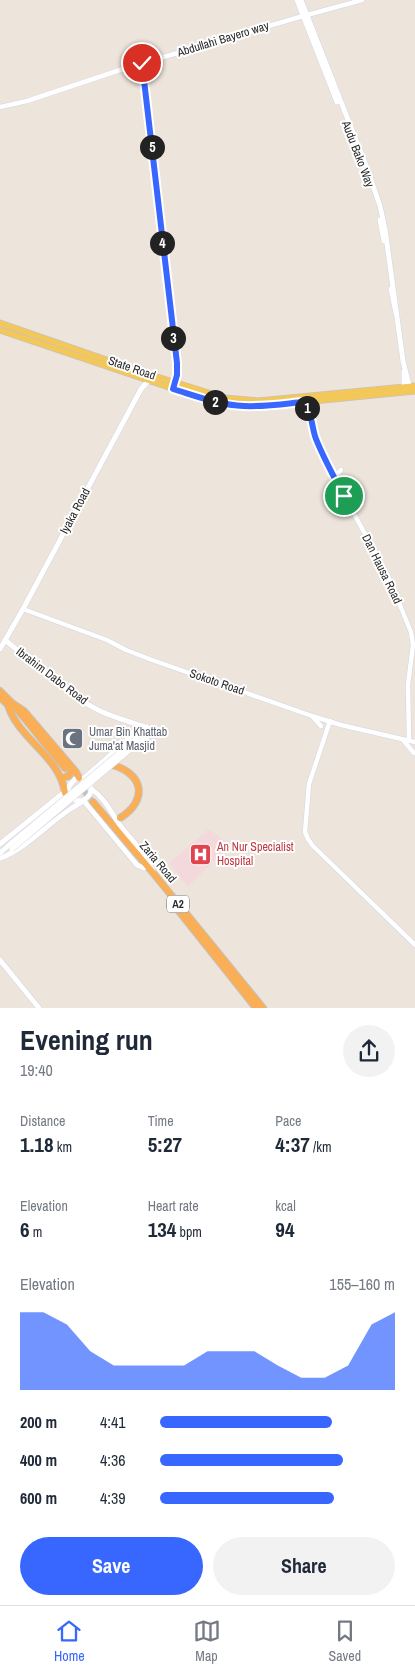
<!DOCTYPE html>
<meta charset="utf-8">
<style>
body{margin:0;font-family:"Archivo Narrow",sans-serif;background:#f2f2f3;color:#1f2937;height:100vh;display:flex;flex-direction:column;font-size:19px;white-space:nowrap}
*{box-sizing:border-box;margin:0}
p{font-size:16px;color:#747a83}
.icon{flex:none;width:28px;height:28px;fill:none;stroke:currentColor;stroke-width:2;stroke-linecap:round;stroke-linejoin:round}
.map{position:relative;height:1008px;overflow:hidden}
.panel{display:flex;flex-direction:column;background:#fff;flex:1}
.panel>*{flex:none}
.pin{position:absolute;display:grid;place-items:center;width:42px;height:42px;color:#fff;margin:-21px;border:2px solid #fff;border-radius:50%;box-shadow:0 1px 5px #0007}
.km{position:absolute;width:25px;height:25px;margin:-12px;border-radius:50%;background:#222;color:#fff;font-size:14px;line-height:25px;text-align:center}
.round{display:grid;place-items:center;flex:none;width:52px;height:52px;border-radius:26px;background:#f2f2f3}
.overview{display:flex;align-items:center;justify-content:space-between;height:85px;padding:0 20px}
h1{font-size:28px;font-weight:700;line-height:38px}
.metrics{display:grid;grid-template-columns:repeat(3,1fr);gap:8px;height:85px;padding:5px 20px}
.metrics div{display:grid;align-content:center}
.metrics b{font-size:21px;font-weight:700}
.metrics small{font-size:14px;font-weight:400}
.metrics p{font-size:14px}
.chart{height:140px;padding:10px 20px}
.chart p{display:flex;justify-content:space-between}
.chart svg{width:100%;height:90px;margin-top:5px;fill:#3767fe;opacity:.7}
.cta{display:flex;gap:10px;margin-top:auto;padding:10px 20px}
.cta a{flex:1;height:58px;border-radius:30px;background:#3767fe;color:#fff;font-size:20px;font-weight:700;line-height:58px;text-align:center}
.cta a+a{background:#f2f2f3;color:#1f2937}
ul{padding:0 20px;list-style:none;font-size:16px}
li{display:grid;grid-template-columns:80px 60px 1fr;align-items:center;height:38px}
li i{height:12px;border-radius:6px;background:#3767fe}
.tabs{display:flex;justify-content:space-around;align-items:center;height:70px;border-top:1px solid #e0e1e3;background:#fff;font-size:14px;color:#747a83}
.tabs a{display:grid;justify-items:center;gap:2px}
.tabs .on{color:#3767fe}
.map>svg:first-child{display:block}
.medical{fill:#f4d9dc}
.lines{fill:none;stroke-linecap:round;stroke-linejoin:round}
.trunk-tunnel{stroke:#c6bfb8;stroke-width:6;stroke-dasharray:6 3;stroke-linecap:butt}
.tertiary-casing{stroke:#d1d5e3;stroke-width:5.5}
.secondary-casing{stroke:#d1d5e3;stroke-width:6}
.primary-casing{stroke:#c3c3c3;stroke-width:7}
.trunk-casing{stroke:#c3c3c3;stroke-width:8}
.tertiary{stroke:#fff;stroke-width:4.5}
.secondary{stroke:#fff;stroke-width:5}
.primary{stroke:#f4c759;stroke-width:5.5}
.trunk{stroke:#faae56;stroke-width:6}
.secondary-bridge-casing{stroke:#d1d5e3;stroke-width:6;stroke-linecap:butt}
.secondary-bridge{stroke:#fff;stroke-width:5}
.route-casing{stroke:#fff;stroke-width:10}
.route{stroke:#3767fe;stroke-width:6}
.labels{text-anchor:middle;stroke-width:4;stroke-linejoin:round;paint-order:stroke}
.shield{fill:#fff;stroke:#6a6a6a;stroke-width:1}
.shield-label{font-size:11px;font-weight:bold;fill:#2a2a2a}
.street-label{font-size:12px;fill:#2a2a2a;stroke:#fff}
.worship-label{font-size:12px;fill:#5b616d;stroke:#fff;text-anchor:start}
.health-label{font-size:12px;fill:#be3a42;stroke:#fff;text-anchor:start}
</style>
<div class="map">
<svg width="415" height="1008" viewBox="0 0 415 1008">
<rect width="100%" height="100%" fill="#ede4dc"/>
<!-- medical -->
<path class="medical" d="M209,829l21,16 -42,42 -19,-24z"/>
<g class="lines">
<!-- trunk-tunnel -->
<path class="trunk-tunnel" d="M67,770l25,31"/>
<defs>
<g id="tertiary">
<path d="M307,15l55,-15"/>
<path d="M143,63l34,300v12l-3,10"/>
<path d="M0,107l27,-6 96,-32 180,-53"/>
<path d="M302,402l6,6 7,28 15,34 58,106 23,56 2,13 -5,40 1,56"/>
<path d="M334,478l7,-8"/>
<path d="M23,609l84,31 19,10 26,10 160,56 29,9 74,17"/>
<path d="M313,717l8,9"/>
<path d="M330,721l-21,63 -4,48 3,7 5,7 102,99"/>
<path d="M403,740l11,13"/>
</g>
<g id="secondary">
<path d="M297,0l40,102"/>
<path d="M301,0l66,168 13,38 5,23 18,132 7,28"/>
<path d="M380,220l4,21"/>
<path d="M391,289l5,24"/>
<path d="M404,371v19"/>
<path d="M5,640c30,24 59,52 93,70 18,9 39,13 58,21"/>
<path d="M0,649l23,-40 118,-220 9,-10"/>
<path d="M135,740l12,-13"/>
<path d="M138,743l18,-12"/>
<path d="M83,779l32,-28 27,-25"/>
<path d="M91,789c16,10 21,27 32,40 11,14 23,25 30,42"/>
<path d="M83,800l54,65 7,3"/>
<path d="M0,844l67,-54"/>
<path d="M0,853l9,-8"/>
<path d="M1,858c27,-11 46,-34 71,-50 5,-3 15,-8 18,-14 3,-7 -1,-12 -7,-15h-8l-6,7v8l5,6 8,1"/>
<path d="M0,960l39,48"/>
</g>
<g id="primary">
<path d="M0,323l144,50 81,25 33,3 157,-15"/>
<path d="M0,330l207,70c19,5 37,7 56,6l152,-15"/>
</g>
<g id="trunk">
<path d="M0,691l12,12 53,65"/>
<path d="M0,697l10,10"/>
<path d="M12,703l12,8 52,61 3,6"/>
<path d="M8,705c10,34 52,51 57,88"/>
<path d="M112,765c31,8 37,35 8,53"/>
<path d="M62,778l7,-2 3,-8"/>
<path d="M93,802l61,72 109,134"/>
<path d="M174,905l82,103"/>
</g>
</defs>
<!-- tertiary casing -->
<use href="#tertiary" class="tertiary-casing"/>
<!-- secondary casing -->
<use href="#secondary" class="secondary-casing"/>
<!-- primary casing -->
<use href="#primary" class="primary-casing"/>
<!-- trunk casing -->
<use href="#trunk" class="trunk-casing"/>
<!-- tertiary -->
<use href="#tertiary" class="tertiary"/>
<!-- secondary -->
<use href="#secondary" class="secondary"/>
<!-- primary -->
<use href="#primary" class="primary"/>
<!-- trunk -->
<use href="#trunk" class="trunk"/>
<defs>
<g id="secondary-bridge">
<path d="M9,845l126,-105"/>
<path d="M12,849l126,-106"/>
</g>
</defs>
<!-- secondary-bridge casing -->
<use href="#secondary-bridge" class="secondary-bridge-casing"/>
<!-- secondary-bridge -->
<use href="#secondary-bridge" class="secondary-bridge"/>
</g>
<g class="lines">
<defs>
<path id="route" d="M142,63l35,300v12l-4,14c23,7 46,16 71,17 19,1 39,-2 58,-4 11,10 9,24 14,37 8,20 18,38 28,57"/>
</defs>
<!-- route casing -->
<use href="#route" class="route-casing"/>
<!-- route -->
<use href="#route" class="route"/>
</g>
<!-- icons -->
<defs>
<symbol id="mosque-square" viewBox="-11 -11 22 22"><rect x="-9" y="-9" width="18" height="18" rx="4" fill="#6b7280" stroke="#fff"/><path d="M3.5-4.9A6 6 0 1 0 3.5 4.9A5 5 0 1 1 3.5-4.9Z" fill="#fff"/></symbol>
<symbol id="hospital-square" viewBox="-11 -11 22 22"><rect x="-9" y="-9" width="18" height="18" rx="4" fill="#e0444e" stroke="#fff"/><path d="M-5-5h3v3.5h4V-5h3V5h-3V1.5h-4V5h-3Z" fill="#fff"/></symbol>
</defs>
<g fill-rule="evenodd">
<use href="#mosque-square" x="60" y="726" width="25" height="25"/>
<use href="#hospital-square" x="188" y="842" width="25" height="25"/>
</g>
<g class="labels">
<!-- shield labels -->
<rect class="shield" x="167" y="895.5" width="22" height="17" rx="4"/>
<g class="shield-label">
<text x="178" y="908">A2</text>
</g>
<!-- street labels -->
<g class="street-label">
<text transform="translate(223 39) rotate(-17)" y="4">Abdullahi Bayero way</text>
<text transform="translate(358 154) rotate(69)" y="4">Audu Bako Way</text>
<text transform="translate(132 368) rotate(19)" y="4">State Road</text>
<text transform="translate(75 511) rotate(-62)" y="4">Iyaka Road</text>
<text transform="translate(382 569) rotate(64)" y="4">Dan Hausa Road</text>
<text transform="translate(52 676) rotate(37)" y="4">Ibrahim Dabo Road</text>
<text transform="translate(217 682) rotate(19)" y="4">Sokoto Road</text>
<text transform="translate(158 862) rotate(50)" y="4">Zaria Road</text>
</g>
<!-- worship labels -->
<g class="worship-label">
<text x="89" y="736">Umar Bin Khattab<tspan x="89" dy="14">Juma'at Masjid</tspan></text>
</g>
<!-- health labels -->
<g class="health-label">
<text x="217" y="851">An Nur Specialist<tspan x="217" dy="14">Hospital</tspan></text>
</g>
</g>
</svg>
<div class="pin" style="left:344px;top:496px;background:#1e9e55"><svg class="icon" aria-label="arrive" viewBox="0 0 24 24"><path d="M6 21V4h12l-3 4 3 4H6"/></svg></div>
<div class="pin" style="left:142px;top:63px;background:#d93025"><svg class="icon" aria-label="check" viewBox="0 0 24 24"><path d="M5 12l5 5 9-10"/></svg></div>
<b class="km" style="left:307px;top:408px">1</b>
<b class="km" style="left:215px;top:402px">2</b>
<b class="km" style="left:173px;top:338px">3</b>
<b class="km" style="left:162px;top:243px">4</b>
<b class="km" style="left:152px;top:147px">5</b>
</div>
<section class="panel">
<div class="overview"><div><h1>Evening run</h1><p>19:40</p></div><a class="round"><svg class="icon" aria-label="share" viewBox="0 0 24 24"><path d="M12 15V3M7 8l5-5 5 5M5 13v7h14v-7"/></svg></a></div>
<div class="metrics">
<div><p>Distance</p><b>1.18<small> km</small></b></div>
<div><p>Time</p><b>5:27</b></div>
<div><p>Pace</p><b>4:37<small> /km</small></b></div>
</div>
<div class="metrics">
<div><p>Elevation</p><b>6<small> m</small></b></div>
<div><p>Heart rate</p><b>134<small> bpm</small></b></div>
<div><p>kcal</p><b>94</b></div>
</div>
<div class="chart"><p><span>Elevation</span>155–160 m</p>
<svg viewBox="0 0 160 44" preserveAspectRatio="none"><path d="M0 44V6L10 6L20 12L30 25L40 32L50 32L60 32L70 32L80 25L90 25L100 25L110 32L120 38L130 38L140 32L150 12L160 6V44z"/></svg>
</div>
<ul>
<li><b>200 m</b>4:41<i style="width:73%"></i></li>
<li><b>400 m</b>4:36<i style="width:78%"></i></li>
<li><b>600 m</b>4:39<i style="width:74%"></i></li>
</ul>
<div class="cta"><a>Save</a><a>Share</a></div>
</section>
<nav class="tabs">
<a class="on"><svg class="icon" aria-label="home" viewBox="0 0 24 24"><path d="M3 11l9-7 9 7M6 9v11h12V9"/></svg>Home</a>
<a><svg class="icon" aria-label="map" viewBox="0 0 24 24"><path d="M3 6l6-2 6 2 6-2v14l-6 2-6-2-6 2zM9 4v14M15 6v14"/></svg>Map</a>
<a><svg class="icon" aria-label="saved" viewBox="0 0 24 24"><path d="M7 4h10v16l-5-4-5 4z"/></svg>Saved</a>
</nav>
